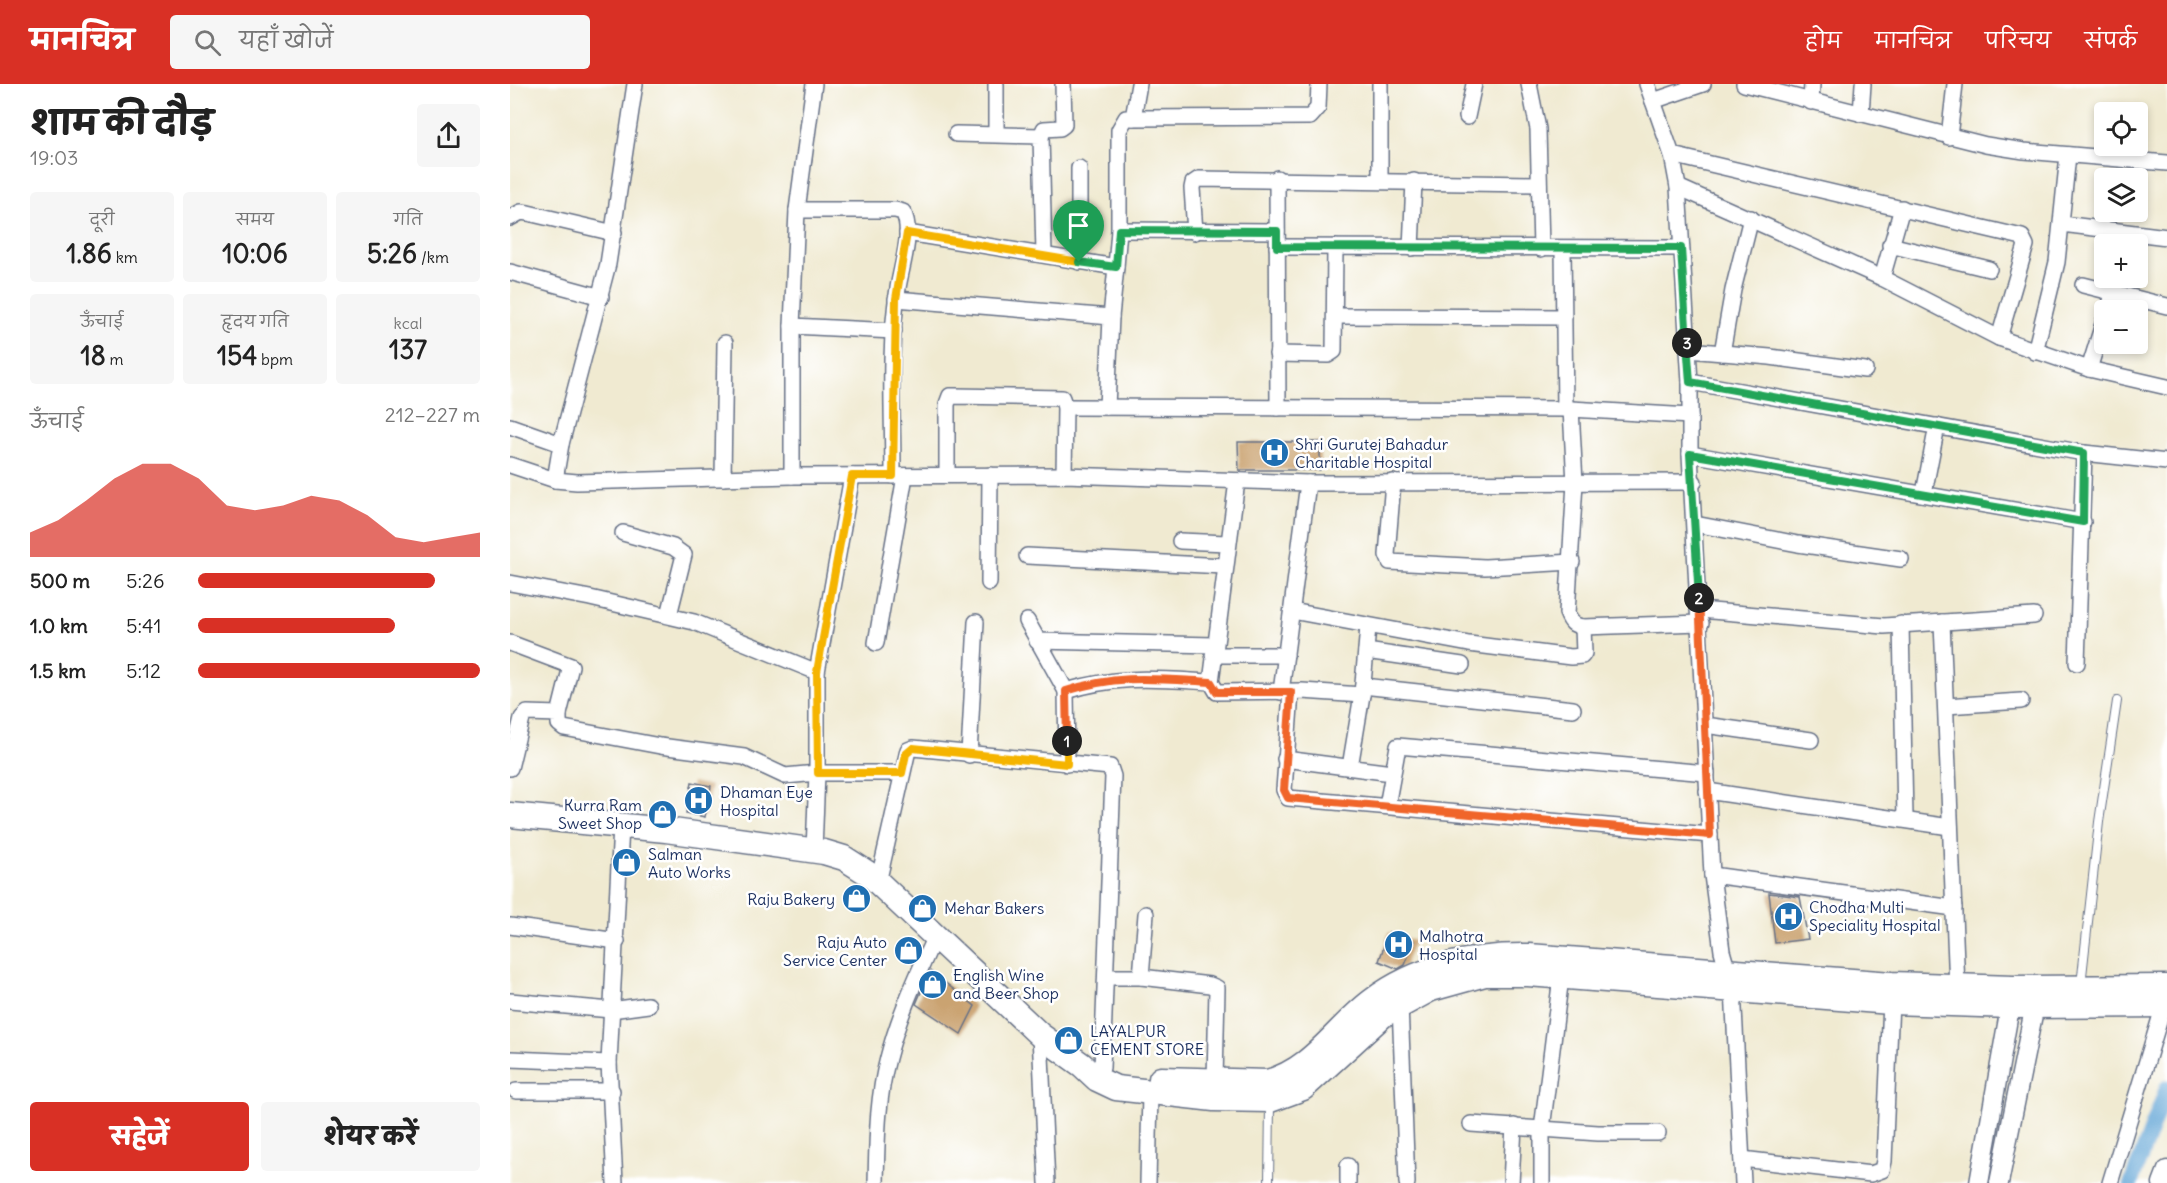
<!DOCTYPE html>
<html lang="hi">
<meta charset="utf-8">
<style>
body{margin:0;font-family:Delius,"Playpen Sans Deva",sans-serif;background:#f6f6f6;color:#222;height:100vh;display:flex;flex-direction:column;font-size:22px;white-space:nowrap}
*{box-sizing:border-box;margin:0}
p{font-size:20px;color:#767676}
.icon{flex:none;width:33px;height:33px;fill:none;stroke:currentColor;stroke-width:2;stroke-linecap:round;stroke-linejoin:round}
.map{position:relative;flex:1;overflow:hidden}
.side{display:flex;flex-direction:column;background:#fff;width:510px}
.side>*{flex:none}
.fabs{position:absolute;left:1584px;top:18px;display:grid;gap:12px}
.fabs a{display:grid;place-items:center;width:54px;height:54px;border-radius:6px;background:#fff;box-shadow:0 3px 9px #0003;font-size:30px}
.pin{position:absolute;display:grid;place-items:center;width:51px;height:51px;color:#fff;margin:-62px -26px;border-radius:50% 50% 50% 0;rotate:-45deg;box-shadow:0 0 6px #0007}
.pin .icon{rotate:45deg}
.km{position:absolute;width:30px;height:30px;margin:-15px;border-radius:50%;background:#222;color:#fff;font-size:16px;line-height:30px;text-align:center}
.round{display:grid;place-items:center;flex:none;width:63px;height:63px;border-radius:6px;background:#f6f6f6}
.headline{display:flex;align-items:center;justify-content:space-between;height:102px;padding:0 30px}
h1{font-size:33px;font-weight:800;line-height:45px}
.figures{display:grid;grid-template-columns:repeat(3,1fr);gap:9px;height:102px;padding:6px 30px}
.figures div{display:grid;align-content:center;border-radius:6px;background:#f6f6f6;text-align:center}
.figures b{font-size:26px;font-weight:800}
.figures small{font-size:16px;font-weight:400}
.figures p{font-size:16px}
.chart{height:168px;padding:12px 30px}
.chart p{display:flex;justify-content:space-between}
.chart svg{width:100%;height:108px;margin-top:6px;fill:#d93025;opacity:.7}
.cta{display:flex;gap:12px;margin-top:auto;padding:12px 30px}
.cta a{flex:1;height:69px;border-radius:6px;background:#d93025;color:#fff;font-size:24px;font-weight:800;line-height:69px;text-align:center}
.cta a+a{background:#f6f6f6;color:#222}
ul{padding:0 30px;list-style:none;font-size:20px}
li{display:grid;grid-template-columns:96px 72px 1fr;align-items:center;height:45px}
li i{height:15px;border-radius:8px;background:#d93025}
header{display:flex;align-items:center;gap:36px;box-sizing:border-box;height:84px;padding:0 30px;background:#d93025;color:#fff}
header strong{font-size:28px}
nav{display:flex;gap:33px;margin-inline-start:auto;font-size:21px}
.search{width:420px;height:54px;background:#f6f6f6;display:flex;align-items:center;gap:15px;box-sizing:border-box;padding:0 21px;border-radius:6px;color:#767676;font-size:22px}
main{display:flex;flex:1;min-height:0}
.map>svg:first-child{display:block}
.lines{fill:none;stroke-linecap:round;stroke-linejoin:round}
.canal{stroke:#60a4d5;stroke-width:15}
.building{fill:#caa371}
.service-casing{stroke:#667086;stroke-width:10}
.minor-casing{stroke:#667086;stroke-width:18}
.tertiary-casing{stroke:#667086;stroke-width:21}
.trunk-casing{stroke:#667086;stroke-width:27}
.service{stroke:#fff;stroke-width:8}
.minor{stroke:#fff;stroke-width:15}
.tertiary{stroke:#fff;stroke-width:18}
.trunk{stroke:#fff;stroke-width:24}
.split-1-casing{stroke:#fff;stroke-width:12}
.split-2-casing{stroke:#fff;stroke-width:12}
.split-3-casing{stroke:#fff;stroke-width:12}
.split-4-casing{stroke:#fff;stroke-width:12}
.split-1{stroke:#f5b400;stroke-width:8}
.split-2{stroke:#f0652b;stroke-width:8}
.split-3{stroke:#22a559;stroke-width:8}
.split-4{stroke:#22a559;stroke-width:8}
.labels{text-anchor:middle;stroke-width:5;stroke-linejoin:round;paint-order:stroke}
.poi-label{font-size:16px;fill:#1b2f5e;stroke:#fff;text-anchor:start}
</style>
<header>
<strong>मानचित्र</strong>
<div class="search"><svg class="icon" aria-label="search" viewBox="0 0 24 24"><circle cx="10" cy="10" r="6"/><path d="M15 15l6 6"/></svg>यहाँ खोजें</div>
<nav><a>होम</a><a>मानचित्र</a><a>परिचय</a><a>संपर्क</a></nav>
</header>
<main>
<section class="side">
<div class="headline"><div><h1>शाम की दौड़</h1><p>19:03</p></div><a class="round"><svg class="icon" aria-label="share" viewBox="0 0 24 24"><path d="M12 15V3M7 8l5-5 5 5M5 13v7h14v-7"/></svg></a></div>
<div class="figures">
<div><p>दूरी</p><b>1.86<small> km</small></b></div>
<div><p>समय</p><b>10:06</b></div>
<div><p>गति</p><b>5:26<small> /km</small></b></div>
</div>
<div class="figures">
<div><p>ऊँचाई</p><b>18<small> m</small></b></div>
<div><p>हृदय गति</p><b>154<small> bpm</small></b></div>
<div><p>kcal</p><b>137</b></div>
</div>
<div class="chart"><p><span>ऊँचाई</span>212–227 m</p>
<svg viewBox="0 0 160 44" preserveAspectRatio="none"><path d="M0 44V34L10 29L20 21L30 12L40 6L50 6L60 12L70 23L80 25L90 23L100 19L110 21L120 27L130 36L140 38L150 36L160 34V44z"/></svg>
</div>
<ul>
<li><b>500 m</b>5:26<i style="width:84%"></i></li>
<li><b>1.0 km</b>5:41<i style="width:70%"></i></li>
<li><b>1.5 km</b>5:12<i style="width:100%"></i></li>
</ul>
<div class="cta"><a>सहेजें</a><a>शेयर करें</a></div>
</section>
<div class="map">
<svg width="1657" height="1099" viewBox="0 0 1657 1099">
<rect width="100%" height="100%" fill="#fff"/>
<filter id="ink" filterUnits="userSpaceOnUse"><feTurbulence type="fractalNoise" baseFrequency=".0167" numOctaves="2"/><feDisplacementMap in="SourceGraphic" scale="12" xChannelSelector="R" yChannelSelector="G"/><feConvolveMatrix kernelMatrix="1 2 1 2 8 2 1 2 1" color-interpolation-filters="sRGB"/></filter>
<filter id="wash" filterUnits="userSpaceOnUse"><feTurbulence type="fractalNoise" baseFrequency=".008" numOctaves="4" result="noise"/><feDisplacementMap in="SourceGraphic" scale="24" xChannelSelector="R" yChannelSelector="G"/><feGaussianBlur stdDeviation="1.35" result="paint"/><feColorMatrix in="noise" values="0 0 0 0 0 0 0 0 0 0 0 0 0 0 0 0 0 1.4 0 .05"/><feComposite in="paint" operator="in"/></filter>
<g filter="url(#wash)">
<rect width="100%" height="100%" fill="#f0ead1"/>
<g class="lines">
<!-- canal -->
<path class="canal" d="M1621,1099l36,-96"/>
</g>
<g id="blocks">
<!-- building -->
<g class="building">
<path d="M728,358h82v28h-81z"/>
<path d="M182,698l19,4 -6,31 -19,-4z"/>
<path d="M1259,809l31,4 8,42 -33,4z"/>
<path d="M879,848l25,9 -9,24 -7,4 -19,-8z"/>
<path d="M420,887l45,35 -14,28 -45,-30z"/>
</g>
</g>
</g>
<g filter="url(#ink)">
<use href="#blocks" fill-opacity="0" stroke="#667086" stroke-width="1.5"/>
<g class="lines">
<defs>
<g id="service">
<path d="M1571,901l18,-163 18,-121"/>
<path d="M759,1099l1,-79"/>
</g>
<g id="minor">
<path d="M486,0v50"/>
<path d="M1019,0l9,45 3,120"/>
<path d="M1137,0l25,71 6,32 12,195v72l22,421 10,76 11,38 10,194"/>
<path d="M1234,0l242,61 38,6 143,12"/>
<path d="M1143,17l50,-17"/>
<path d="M1301,18l1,-18"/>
<path d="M1351,30l2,-30"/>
<path d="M957,33l7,-33"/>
<path d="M623,34l177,-1 8,-9 1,-24"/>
<path d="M446,50l85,2 3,118"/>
<path d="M531,52l3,-7 16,-1 4,-3 -1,-41"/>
<path d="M1439,53l6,-53"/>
<path d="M1162,71l350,82 4,8 -27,93"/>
<path d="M569,84v94"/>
<path d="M767,94l1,230"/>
<path d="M870,96v-96"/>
<path d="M1168,103l204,91 117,60 90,31 78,18"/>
<path d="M287,126h98l8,2c11,19 -2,55 -5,76 -10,61 -5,126 -5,188"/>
<path d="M0,134l11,-6 7,1 86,20"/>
<path d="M1552,140l105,13"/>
<path d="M609,146l158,1"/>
<path d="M685,148l-3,-44 1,-5 6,-4 340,5"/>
<path d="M397,149l209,34 3,-37v-100l7,-12h7l6,-34"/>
<path d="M1380,161l99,24"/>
<path d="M767,163l404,1"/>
<path d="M901,164l3,-67"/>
<path d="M1053,165l2,160"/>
<path d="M0,188l91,25"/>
<path d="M1372,194l20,-70"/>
<path d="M1573,201l84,21"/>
<path d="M386,215l215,18 -4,90"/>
<path d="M1598,226l6,-18"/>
<path d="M825,232l229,1"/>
<path d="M601,233l5,-50"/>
<path d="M282,242l102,5"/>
<path d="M1178,266l82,7 95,13"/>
<path d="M1525,268l22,-90 11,-107"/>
<path d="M1212,269l11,-63 18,-72"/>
<path d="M767,270l51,1 6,-4 1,-104"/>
<path d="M1579,285l15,-48"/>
<path d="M1180,298l394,71 83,9"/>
<path d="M555,323l506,2 119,7"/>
<path d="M1061,325l4,74 -8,130c4,10 6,12 16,14l118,-4"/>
<path d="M0,342l51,18"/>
<path d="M1180,370l393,68"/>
<path d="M0,381l45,15 22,2 215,-6 272,-1 244,8 386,-1"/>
<path d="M437,391v-71l3,-8h5l107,2 3,9 -1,68"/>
<path d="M282,392v-150l5,-116 17,-126"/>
<path d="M213,394l2,-135"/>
<path d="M45,396l6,-36 47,-180 27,-180"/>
<path d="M883,398l-6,73 3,7 95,5 87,-5"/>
<path d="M1414,409l13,-67"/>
<path d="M1185,440l103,20 103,15"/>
<path d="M113,449l50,14 11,8 -15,60"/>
<path d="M670,457l47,2"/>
<path d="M517,472l197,10"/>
<path d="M0,499l80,15 104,24 123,50"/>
<path d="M479,499l1,-108"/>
<path d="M1190,526l184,16 150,-10"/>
<path d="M782,527l177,33 102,13 11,-1 2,-3 -1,-26"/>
<path d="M517,537l39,70c54,-16 89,-12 145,-9l6,10 85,-1 60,4"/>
<path d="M1432,538l15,365"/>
<path d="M1391,540l4,194"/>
<path d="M527,557l177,4"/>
<path d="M0,559l61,23 -12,48"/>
<path d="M366,559l29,-167"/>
<path d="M856,567l96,14"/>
<path d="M703,571h73"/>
<path d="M1567,579l7,-210"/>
<path d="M701,598l26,-201"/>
<path d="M853,602l210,23"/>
<path d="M556,607l1,73"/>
<path d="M771,608l27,-209"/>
<path d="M781,608l-7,98 4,8 422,37"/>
<path d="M1436,622l75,-5"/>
<path d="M1195,641l106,15"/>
<path d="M459,671l7,-133"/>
<path d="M775,675l107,14"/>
<path d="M840,683l12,-72 6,-68"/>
<path d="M0,684l12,-50 5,-5 32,1v10l5,4 96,18 84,11 41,19 32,-3h85"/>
<path d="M1197,707l243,36"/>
<path d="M877,722l11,-60 309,27"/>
<path d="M304,767l3,-78v-101l35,-196"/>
<path d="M1202,791l242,33"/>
<path d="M368,799l30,-133 5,-2 197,19 3,9 -11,292"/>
<path d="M0,842l107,15"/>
<path d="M596,893h35l69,8 7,3 -2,93"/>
<path d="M631,893l5,-63"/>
<path d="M0,917l101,9 37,-5"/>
<path d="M890,921l7,178"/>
<path d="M530,951l7,148"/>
<path d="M0,975l99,4"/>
<path d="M6,1007h96"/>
<path d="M961,1040l127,9h60"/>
<path d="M1232,1075l129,15 11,-4 2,-9 7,-159"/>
<path d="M105,1099l-6,-120 12,-237"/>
<path d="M366,1099c1,-42 1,-84 12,-125 11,-43 29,-82 47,-122"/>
<path d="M638,1099l2,-90"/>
<path d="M838,1099v-17"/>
<path d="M1001,1099l3,-57"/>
<path d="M1032,1099v-54l19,-152"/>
<path d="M1600,1099l54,-178"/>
</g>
<g id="tertiary">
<path d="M1469,1099l33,-187"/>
<path d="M1489,1099l38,-188"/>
<path d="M1652,1099l5,-13"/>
</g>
<g id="trunk">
<path d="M0,731l156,15 158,22 20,6 25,16 171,161 42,30 15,14 19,9 98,11 56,1 33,-12 80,-73 48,-26 54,-15h43l363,28 120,4 156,-1"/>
<path d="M651,995l106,3c46,-12 69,-54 105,-81 45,-34 102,-46 157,-45l363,28 121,4 154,-1"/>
</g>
</defs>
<!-- service casing -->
<use href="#service" class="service-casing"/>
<!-- minor casing -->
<use href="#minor" class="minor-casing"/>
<!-- tertiary casing -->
<use href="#tertiary" class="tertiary-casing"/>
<!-- trunk casing -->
<use href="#trunk" class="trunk-casing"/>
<!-- service -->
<use href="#service" class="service"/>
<!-- minor -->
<use href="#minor" class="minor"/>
<!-- tertiary -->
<use href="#tertiary" class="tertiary"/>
<!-- trunk -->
<use href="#trunk" class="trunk"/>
</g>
</g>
<g class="lines" filter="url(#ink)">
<defs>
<path id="split-1" d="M557,657v23l-154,-16 -7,6 -4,19h-84l-1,-101 35,-196h41l3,-177 11,-66 172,29"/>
<path id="split-2" d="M557,657l-1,-50c54,-17 89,-12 145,-9l6,10h74l-7,98 4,8 422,37 -11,-237"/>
<path id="split-3" d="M1177,259l3,39 394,71 -1,69 -393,-68 9,144"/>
<path id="split-4" d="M569,178l37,5 3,-37 158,1v16l404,1 6,95"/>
</defs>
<!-- split-1 casing -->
<use href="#split-1" class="split-1-casing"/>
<!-- split-2 casing -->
<use href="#split-2" class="split-2-casing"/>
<!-- split-3 casing -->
<use href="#split-3" class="split-3-casing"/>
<!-- split-4 casing -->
<use href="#split-4" class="split-4-casing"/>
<!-- split-1 -->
<use href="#split-1" class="split-1"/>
<!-- split-2 -->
<use href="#split-2" class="split-2"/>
<!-- split-3 -->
<use href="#split-3" class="split-3"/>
<!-- split-4 -->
<use href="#split-4" class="split-4"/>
</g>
<!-- icons -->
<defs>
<symbol id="hospital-disc" viewBox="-11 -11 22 22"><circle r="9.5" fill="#1f6fb2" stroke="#fff"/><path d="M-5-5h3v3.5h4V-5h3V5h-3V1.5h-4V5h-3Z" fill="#fff"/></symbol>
<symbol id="shop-disc" viewBox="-11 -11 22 22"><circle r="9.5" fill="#1f6fb2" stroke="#fff"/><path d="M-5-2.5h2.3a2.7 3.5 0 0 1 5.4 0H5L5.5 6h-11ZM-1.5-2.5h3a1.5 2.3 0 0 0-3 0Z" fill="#fff"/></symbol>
</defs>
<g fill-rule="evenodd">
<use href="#hospital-disc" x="748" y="352" width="33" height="33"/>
<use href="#hospital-disc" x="172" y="700" width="33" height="33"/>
<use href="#shop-disc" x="136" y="714" width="33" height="33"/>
<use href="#shop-disc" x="100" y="762" width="33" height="33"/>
<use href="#shop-disc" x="330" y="798" width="33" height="33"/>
<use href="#shop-disc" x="396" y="808" width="33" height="33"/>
<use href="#hospital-disc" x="1262" y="816" width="33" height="33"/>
<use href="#hospital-disc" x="872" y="844" width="33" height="33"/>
<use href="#shop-disc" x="382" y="850" width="33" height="33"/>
<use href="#shop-disc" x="406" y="884" width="33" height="33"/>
<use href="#shop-disc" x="542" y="940" width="33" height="33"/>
</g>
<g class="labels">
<!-- poi labels -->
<g class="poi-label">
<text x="785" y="366">Shri Gurutej Bahadur<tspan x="785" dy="18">Charitable Hospital</tspan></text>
<text x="210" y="714">Dhaman Eye<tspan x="210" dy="18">Hospital</tspan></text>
<text x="132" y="727" text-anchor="end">Kurra Ram<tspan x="132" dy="18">Sweet Shop</tspan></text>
<text x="138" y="776">Salman<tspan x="138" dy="18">Auto Works</tspan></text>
<text x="325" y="821" text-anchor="end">Raju Bakery</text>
<text x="1299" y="829">Chodha Multi<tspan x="1299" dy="18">Speciality Hospital</tspan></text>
<text x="434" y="830">Mehar Bakers</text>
<text x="909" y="858">Malhotra<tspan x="909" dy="18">Hospital</tspan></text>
<text x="377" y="864" text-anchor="end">Raju Auto<tspan x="377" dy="18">Service Center</tspan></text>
<text x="443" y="897">English Wine<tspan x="443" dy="18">and Beer Shop</tspan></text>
<text x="580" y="953">LAYALPUR<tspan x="580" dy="18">CEMENT STORE</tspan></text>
</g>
</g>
</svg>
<div class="fabs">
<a><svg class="icon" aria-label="locate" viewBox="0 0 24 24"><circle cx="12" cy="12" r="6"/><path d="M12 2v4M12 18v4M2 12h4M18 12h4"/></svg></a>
<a><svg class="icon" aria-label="layers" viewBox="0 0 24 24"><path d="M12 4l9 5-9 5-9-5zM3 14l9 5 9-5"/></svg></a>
<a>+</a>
<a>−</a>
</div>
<div class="pin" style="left:569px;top:178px;background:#1e9e55"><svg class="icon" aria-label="arrive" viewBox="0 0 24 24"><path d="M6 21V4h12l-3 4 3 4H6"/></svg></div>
<b class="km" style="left:557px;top:657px">1</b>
<b class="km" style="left:1189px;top:514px">2</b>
<b class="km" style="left:1177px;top:259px">3</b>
</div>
</main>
